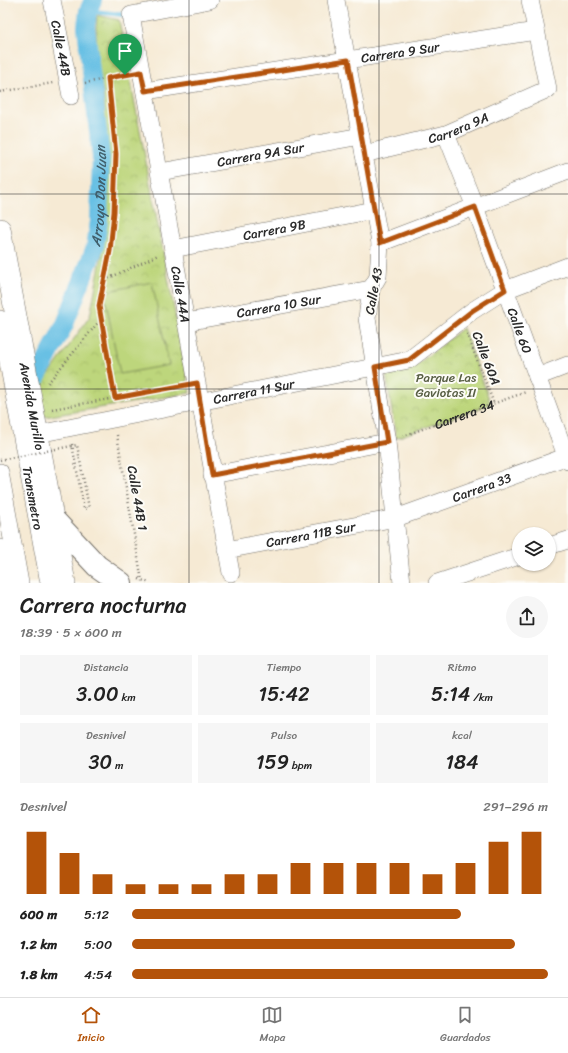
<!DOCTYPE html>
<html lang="es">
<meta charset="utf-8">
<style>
body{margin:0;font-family:Sriracha,sans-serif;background:#f6f6f6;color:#222;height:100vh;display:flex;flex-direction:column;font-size:15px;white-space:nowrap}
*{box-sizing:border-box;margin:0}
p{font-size:13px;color:#767676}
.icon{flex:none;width:22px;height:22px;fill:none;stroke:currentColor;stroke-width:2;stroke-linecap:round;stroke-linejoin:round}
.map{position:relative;height:583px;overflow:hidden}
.panel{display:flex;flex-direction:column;background:#fff;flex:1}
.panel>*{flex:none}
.controls{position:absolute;left:512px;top:527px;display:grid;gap:8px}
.controls a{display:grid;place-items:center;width:44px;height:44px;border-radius:50%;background:#fff;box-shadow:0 1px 3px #0004;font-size:20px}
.pin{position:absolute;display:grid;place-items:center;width:34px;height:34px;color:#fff;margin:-41px -17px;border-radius:50% 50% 50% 0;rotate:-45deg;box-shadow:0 0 4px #0007}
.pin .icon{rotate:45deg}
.round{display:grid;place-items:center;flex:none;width:42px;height:42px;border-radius:21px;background:#f6f6f6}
.overview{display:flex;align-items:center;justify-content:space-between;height:68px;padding:0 20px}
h1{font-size:22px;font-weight:600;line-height:30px}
.stats{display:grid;grid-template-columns:repeat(3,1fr);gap:6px;height:68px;padding:4px 20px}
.stats div{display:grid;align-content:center;border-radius:0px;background:#f6f6f6;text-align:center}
.stats b{font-size:20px;font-weight:600}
.stats small{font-size:11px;font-weight:400}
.stats p{font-size:11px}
.chart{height:112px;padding:8px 20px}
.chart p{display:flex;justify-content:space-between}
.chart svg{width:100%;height:72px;margin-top:4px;stroke:#b45309;stroke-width:6}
ul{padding:0 20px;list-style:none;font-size:13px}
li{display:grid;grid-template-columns:64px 48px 1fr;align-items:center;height:30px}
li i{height:10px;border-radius:5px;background:#b45309}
.tab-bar{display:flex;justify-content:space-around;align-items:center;height:56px;border-top:1px solid #e0e0e0;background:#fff;font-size:11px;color:#767676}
.tab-bar a{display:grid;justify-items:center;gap:2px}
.tab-bar .current{color:#b45309}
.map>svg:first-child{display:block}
.park{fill:url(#park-crowns);stroke:#748053}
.garden{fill:#bdd67b;stroke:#748053}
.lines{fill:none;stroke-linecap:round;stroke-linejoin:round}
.stream{stroke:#67c0e4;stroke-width:5}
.canal{stroke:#67c0e4;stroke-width:18}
.minor-casing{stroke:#726e66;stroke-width:18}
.major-casing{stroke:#726e66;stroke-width:22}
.highway-casing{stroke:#726e66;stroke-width:24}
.path{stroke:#726e66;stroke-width:2.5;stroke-dasharray:1 3;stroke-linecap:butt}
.minor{stroke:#fff;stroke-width:17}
.major{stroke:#fff;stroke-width:21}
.highway{stroke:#fff;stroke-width:22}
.path-bridge{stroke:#726e66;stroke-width:2.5;stroke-dasharray:1 3;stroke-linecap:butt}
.route-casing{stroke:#fff;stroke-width:8}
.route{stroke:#b45309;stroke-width:5}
.grid{fill:none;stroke:#2b2b2b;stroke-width:1;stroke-opacity:0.55}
.labels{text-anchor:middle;stroke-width:4;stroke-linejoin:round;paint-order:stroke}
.street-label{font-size:13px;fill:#2b2b2b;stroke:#fdfcf7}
.park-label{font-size:13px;fill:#575e43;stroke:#fdfcf7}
.water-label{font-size:14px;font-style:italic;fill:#405f6c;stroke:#fdfcf7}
</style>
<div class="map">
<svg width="568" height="583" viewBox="0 0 568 583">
<defs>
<pattern id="park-crowns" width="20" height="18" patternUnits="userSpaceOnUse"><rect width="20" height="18" fill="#bdd67b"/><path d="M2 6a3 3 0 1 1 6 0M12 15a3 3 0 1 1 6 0" fill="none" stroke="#a3b86a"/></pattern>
</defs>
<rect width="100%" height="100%" fill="#fdfcf7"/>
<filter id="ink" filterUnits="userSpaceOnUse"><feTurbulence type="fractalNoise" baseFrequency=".025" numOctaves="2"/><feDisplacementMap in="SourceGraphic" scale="8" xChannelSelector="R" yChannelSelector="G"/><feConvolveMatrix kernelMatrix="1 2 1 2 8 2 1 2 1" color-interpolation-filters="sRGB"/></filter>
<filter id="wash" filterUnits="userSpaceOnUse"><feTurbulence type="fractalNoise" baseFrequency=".012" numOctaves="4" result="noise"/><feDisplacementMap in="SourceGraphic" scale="16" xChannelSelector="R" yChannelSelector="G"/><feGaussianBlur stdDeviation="0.9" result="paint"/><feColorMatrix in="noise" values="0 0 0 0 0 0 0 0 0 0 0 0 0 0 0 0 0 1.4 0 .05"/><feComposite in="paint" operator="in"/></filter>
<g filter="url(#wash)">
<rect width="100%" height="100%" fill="#f6ead4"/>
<!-- park -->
<g class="park">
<path d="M97,15l22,5 71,373 -146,24 -6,-27 52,-74 13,-68 4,-33 1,-58 -5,-64 -6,-28 -1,-37z"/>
<path d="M463,328l28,76 -95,34 -10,-64 28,-7z"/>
</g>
<!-- garden -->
<path class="garden" d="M152,282l17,83 -49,9 -16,-82z"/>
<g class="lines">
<!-- stream -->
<path class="stream" d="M88,11l40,4"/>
<!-- canal -->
<path class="canal" id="s1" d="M36,380l29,-56 30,-77 4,-26 2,-64 -15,-130 2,-16 5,-11"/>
</g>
</g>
<g filter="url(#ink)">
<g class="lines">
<defs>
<g id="minor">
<path id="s3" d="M52,0l19,96"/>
<path id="s4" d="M210,0l-79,15 100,558"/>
<path d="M336,0l44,243 -2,34 -7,12 -4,29 20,124 15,141"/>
<path id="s5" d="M145,91l391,-60"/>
<path id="s6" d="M446,134l29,73 93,254"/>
<path id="s7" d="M364,154l82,-20 102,-45 -18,-89"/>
<path id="s8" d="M160,172l201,-36"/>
<path d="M380,243l188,-72"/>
<path id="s9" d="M173,249l201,-39"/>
<path id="s10" d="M0,319l49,264"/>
<path id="s11" d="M186,322l185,-33"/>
<path d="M537,377l31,-12"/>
<path id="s12" d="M38,434l371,-74 63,-49 33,-21 63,-24"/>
<path d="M0,472l20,111"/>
<path d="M212,475l175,-33"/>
<path d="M549,546l19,-6"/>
<path id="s13" d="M226,550l170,-32 172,-62"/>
<path d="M437,583l82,-27"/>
</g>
<g id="major">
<path id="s14" d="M0,229l65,354"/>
<path d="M0,550l6,33"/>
</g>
<path id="highway" d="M53,519l44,47 24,17"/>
</defs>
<!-- minor casing -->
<use href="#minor" class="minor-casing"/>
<!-- major casing -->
<use href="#major" class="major-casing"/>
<!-- highway casing -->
<use href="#highway" class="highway-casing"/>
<!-- path -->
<g class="path">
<path d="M108,78l8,76 -2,58 -4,39 -11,55 16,92"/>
<path d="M85,83l40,-8"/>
<path d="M0,92l53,-9"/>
<path d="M105,280l53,-25"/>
<path d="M467,334l27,70"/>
<path d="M48,383l53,-64"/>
<path d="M52,409l127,-22"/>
<path d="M117,435l25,146"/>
<path id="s2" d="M403,436l123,-44"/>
<path d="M72,444l12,65 5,-1"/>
<path d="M139,579l11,4"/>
</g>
<!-- minor -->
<use href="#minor" class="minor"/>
<!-- major -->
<use href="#major" class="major"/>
<!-- highway -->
<use href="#highway" class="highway"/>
<!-- path-bridge -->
<path class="path-bridge" d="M0,460l77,-15 12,63"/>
</g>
</g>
<g class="lines" filter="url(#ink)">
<defs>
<path id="route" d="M348,60l32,183 95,-36 30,83 -33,21 -63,49 -34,7 12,75 -175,33 -15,-92 -82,15 -16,-92 11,-55 4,-39 2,-58 -8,-76 33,-6 4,19z"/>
</defs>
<!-- route casing -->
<use href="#route" class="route-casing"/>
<!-- route -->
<use href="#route" class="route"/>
</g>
<!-- grid -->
<path class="grid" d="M189,0v583M379,0v583M0,194h568M0,389h568"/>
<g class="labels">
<!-- street labels -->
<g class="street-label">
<text dy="5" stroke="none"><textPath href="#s3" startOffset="49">Calle 44B</textPath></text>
<text dy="5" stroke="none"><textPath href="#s5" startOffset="258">Carrera 9 Sur</textPath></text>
<text dy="5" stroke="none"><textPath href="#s7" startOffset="98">Carrera 9A</textPath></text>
<text dy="5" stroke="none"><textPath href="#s8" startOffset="102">Carrera 9A Sur</textPath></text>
<text dy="5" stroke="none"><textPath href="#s9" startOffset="103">Carrera 9B</textPath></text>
<text transform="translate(373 291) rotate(-79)" y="5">Calle 43</text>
<text dy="5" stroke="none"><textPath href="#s4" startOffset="364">Calle 44A</textPath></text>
<text dy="5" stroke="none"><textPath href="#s11" startOffset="94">Carrera 10 Sur</textPath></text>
<text dy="5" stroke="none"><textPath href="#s6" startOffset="210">Calle 60</textPath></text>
<text transform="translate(487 358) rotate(69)" y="5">Calle 60A</text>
<text dy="5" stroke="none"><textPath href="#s12" startOffset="220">Carrera 11 Sur</textPath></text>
<text dy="5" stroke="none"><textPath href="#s14" startOffset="180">Avenida Murillo</textPath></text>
<text dy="5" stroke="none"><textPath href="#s2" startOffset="65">Carrera 34</textPath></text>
<text dy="5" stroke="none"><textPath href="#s13" startOffset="264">Carrera 33</textPath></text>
<text dy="5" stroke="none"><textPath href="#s10" startOffset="182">Transmetro</textPath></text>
<text transform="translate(138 498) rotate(80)" y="5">Calle 44B 1</text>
<text dy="5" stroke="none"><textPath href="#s13" startOffset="86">Carrera 11B Sur</textPath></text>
</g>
<!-- park labels -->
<g class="park-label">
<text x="446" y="382">Parque Las<tspan x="446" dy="15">Gaviotas II</tspan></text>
</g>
<!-- water labels -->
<g class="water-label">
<text dy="5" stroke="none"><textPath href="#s1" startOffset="197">Arroyo Don Juan</textPath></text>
</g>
</g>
</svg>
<div class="controls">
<a><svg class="icon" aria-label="layers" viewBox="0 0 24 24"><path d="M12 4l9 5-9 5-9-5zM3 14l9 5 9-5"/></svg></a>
</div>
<div class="pin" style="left:125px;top:75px;background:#1e9e55"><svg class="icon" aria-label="arrive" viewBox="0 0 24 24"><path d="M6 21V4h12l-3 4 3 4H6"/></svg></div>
</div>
<section class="panel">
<div class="overview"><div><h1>Carrera nocturna</h1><p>18:39 · 5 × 600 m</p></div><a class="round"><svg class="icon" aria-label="share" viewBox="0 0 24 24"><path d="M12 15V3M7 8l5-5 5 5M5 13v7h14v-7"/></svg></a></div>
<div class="stats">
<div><p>Distancia</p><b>3.00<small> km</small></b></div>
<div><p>Tiempo</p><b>15:42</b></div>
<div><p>Ritmo</p><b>5:14<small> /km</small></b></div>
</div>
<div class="stats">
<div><p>Desnivel</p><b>30<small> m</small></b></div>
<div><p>Pulso</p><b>159<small> bpm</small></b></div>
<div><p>kcal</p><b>184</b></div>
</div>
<div class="chart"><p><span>Desnivel</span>291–296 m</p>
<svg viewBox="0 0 160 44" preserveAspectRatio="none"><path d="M5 44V6M15 44V19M25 44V32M35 44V38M45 44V38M55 44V38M65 44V32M75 44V32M85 44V25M95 44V25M105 44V25M115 44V25M125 44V32M135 44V25M145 44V12M155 44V6"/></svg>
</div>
<ul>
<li><b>600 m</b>5:12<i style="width:79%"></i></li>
<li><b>1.2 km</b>5:00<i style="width:92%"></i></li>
<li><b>1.8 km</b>4:54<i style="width:100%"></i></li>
</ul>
</section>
<nav class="tab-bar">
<a class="current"><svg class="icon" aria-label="home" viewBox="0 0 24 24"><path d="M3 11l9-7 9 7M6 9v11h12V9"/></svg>Inicio</a>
<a><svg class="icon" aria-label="map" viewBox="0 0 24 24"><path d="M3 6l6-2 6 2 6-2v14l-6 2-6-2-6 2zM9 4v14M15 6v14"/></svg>Mapa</a>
<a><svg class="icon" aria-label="saved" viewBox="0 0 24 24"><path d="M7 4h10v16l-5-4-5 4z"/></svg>Guardados</a>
</nav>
